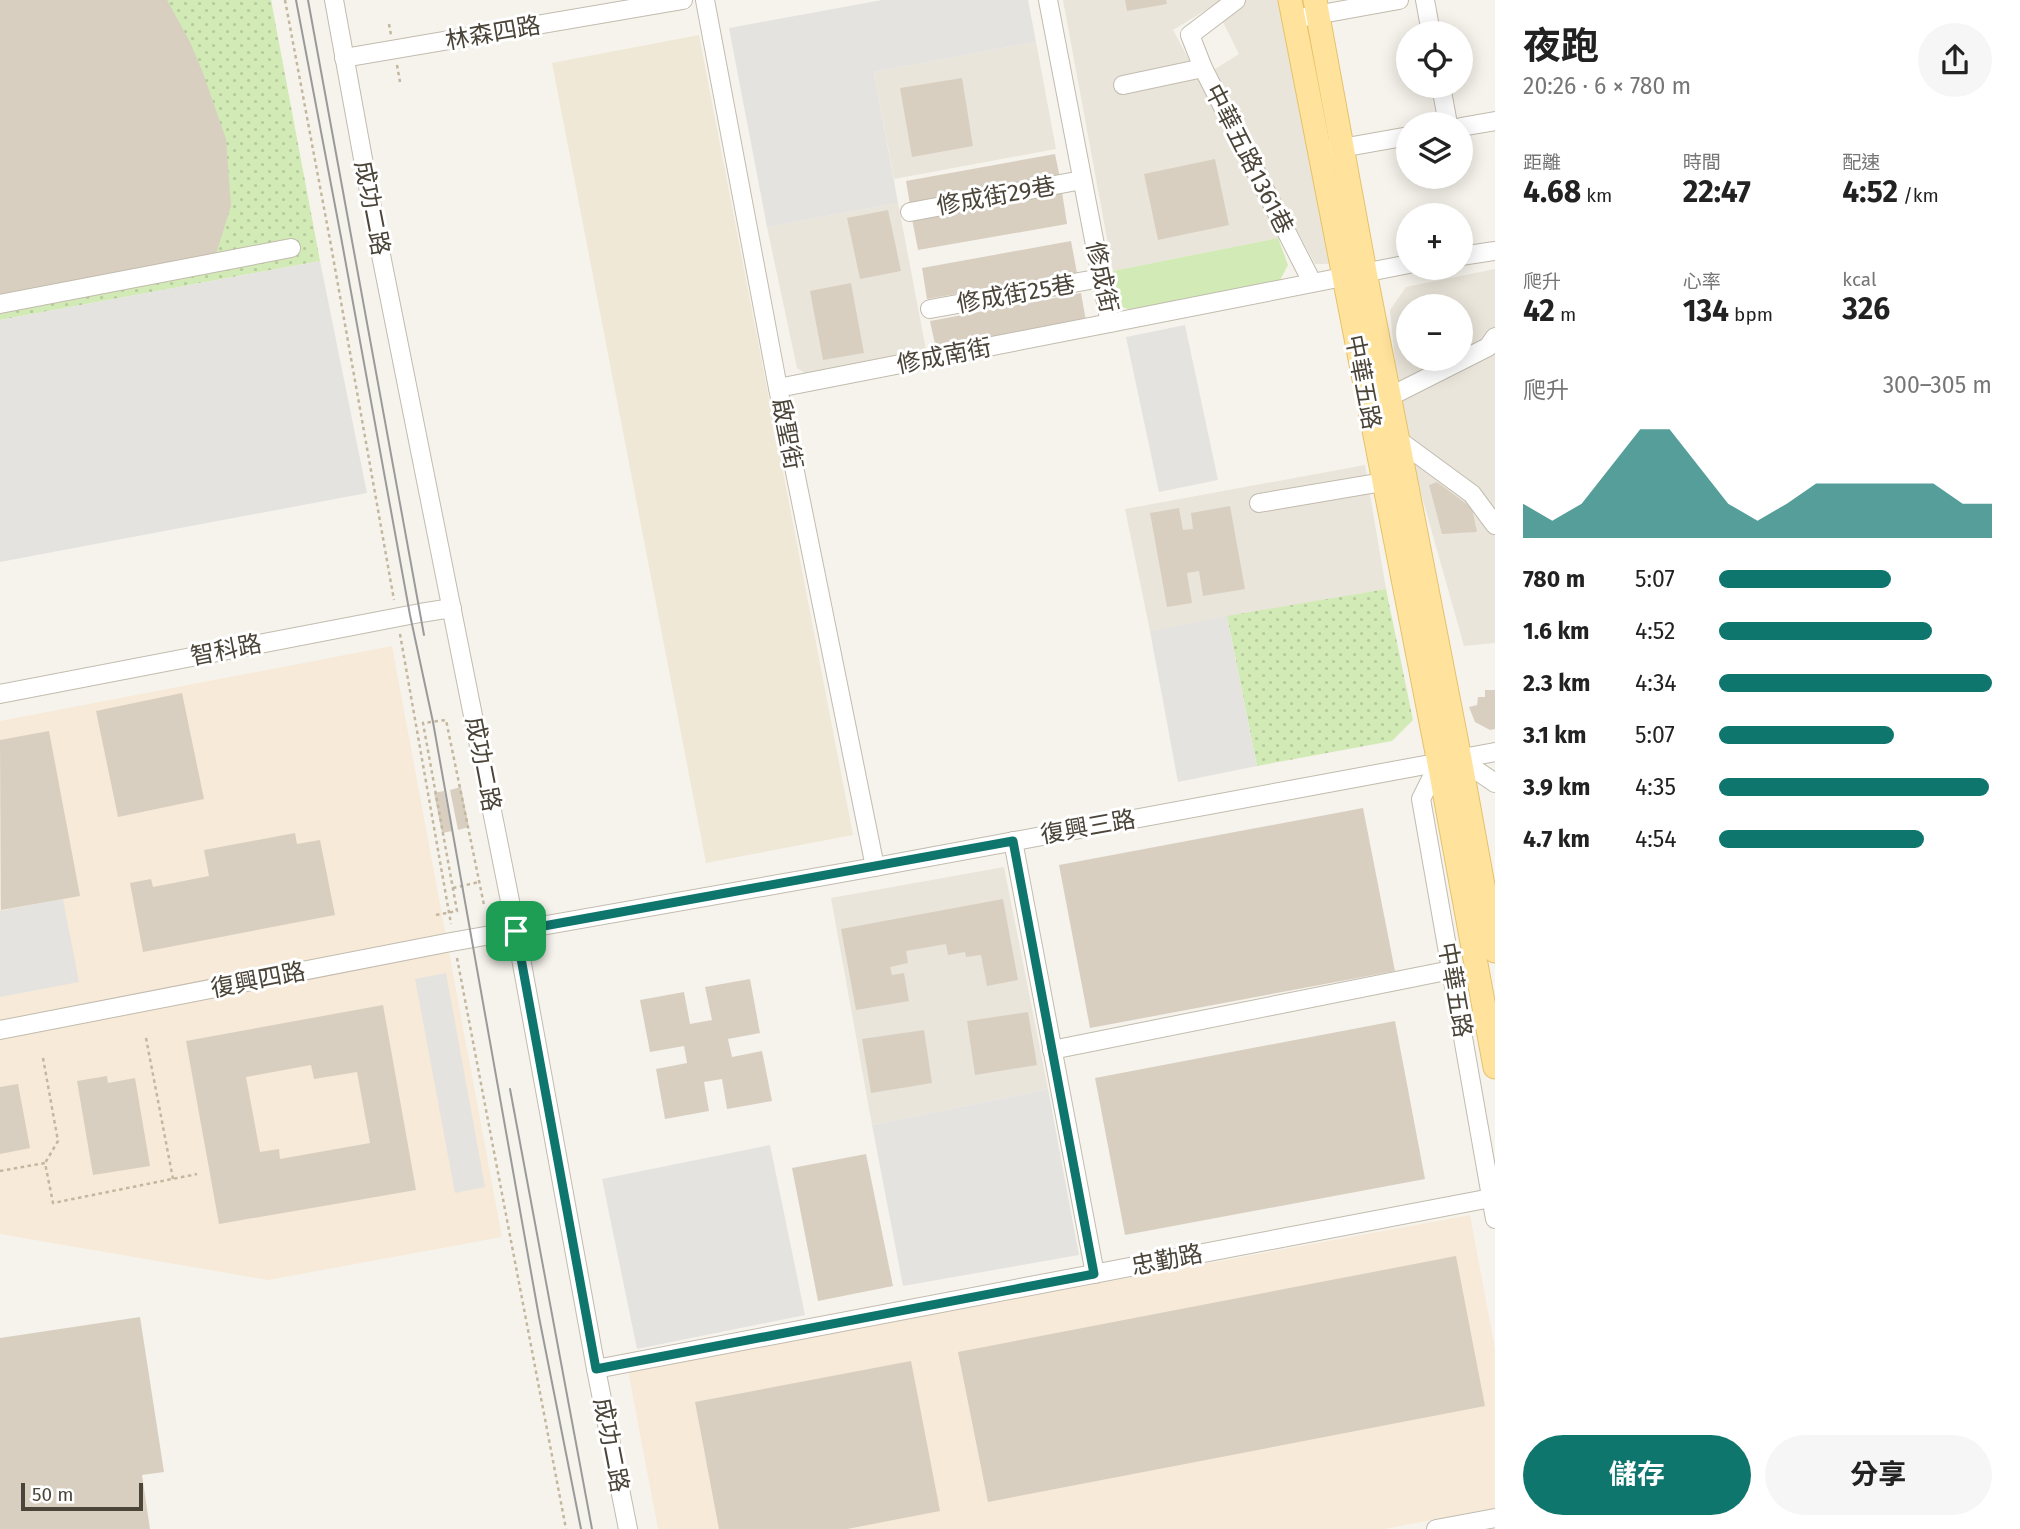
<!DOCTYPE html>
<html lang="zh-TW">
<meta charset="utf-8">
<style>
body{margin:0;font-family:"Fira Sans","Noto Sans TC",sans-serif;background:#f6f6f6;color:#222;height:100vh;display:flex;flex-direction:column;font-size:26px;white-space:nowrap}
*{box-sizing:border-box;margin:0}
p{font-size:23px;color:#767676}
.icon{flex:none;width:38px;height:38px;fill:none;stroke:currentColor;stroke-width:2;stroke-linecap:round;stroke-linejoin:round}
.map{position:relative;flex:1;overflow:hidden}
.side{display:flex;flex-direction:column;background:#fff;width:525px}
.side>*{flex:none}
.tools{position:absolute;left:1396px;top:21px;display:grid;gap:14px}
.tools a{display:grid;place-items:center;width:77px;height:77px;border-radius:50%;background:#fff;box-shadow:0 4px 18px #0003;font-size:35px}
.scale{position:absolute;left:21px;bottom:18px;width:122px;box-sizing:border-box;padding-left:7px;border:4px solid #4b4439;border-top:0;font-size:19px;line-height:24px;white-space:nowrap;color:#4b4439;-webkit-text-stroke:5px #fff;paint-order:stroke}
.pin{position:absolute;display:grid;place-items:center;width:60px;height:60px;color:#fff;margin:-30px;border-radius:14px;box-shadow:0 4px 10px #0006}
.round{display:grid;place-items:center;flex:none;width:74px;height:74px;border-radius:37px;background:#f6f6f6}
.overview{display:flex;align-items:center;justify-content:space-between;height:119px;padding:0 28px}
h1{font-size:38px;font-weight:700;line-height:52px}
.figures{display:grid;grid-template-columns:repeat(3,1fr);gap:10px;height:119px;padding:7px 28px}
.figures div{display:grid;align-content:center}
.figures b{font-size:30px;font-weight:700}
.figures small{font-size:19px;font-weight:400}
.figures p{font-size:19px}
.chart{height:196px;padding:14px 28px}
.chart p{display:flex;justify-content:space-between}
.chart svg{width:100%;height:126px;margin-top:7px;fill:#0f766e;opacity:.7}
.cta{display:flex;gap:14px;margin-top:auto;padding:14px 28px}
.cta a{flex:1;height:80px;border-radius:42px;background:#0f766e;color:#fff;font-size:28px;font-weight:700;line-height:80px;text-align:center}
.cta a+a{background:#f6f6f6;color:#222}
ul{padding:0 28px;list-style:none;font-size:23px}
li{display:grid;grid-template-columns:112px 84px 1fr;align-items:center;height:52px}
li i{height:18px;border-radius:9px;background:#0f766e}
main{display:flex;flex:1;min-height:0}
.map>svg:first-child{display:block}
.residential{fill:#eae5da;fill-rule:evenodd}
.commercial{fill:#f7ead8}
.education{fill:#efe8d6}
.grass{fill:url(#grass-dots)}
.park{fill:#d2eab5}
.parking{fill:#e5e3e0}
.building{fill:#d8cfc1;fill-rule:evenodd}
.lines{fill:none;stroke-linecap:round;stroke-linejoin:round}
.minor-casing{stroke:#c2bbae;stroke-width:20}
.major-casing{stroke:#e6c16a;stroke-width:25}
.path{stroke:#c4b79f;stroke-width:2.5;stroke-dasharray:3.5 3.5;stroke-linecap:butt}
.minor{stroke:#fff;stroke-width:18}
.major{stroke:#ffe39c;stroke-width:23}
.tram{stroke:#9a9a9a;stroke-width:2}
.route-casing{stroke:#fff;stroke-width:14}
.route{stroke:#0f766e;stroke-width:9}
.labels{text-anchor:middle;stroke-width:6;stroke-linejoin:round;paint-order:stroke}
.street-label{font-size:24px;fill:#4b4439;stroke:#fff}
</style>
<main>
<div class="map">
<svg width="1495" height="1529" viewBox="0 0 1495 1529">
<defs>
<pattern id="grass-dots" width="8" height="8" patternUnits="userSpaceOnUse" patternTransform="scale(1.75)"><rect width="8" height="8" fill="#d2eab5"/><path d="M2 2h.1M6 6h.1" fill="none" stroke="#b6ca9c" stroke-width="1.8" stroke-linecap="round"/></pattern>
</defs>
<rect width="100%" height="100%" fill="#f6f3ec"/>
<!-- residential -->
<g class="residential">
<path d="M1063,0h159l-49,30 58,109 47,99 -165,33z"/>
<path d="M1245,0h35l50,264h-15l-103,-193 27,-17 -18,-36z"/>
<path d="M1036,42l20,107 -162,30 -20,-107z"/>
<path d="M898,203l28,147 -120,24 -9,-6 -30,-141z"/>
<path d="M1495,269v374l-31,3 -63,-224 -11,-112 16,-23zM1409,306h52v53h-52z"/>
<path d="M1365,465l21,124 -236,42 -25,-122z"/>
<path d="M1004,867l44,222 -176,36 -41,-227z"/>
</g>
<!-- commercial -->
<g class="commercial">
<path d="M392,646l110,591 -234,43 -268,-46v-513z"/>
<path d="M1470,1215l25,134v159l-111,21h-726l-30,-159z"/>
</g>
<!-- education -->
<path class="education" d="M699,35l154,800 -147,28 -154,-800z"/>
<!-- grass -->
<g class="grass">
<path d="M0,0h271l49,261 -320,59z"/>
<path d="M1386,589l27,131 -21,21 -135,25 -30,-150z"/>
</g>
<!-- park -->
<path class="park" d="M1278,238l10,27 -9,17 -147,29 -12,-5 -7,-35z"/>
<!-- parking -->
<g class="parking">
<path d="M882,0h146l8,42 -162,30 24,131 -131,24 -38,-199z"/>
<path d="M320,261l47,232 -367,69v-242z"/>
<path d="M1185,325l33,155 -59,12 -33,-155z"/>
<path d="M1227,616l30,150 -79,16 -28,-151z"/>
<path d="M63,899l16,83 -79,15v-86z"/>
<path d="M446,973l39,214 -30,6 -40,-214z"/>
<path d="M1048,1089l31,166 -176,31 -31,-161z"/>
<path d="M770,1145l35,170 -168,34 -35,-170z"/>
</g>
<!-- building -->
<g class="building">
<path d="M0,0h167l23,42 13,31 23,66 5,67 -16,51 -215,39z"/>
<path d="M1125,0h41l1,4 -40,7z"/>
<path d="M962,78l11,68 -61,11 -12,-69z"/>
<path d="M1055,154l5,24 -150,27 -4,-24z"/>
<path d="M1215,159l14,66 -71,15 -14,-66z"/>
<path d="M1062,192l5,32 -149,26 -6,-31z"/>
<path d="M888,210l13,61 -41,8 -13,-61z"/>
<path d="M1071,241l6,32 -150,26 -5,-31z"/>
<path d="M851,283l13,70 -41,7 -13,-69z"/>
<path d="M1081,293l5,28 -150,28 -6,-28z"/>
<path d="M1437,482l35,26 5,24 -35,2 -13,-49z"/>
<path d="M1230,506l15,83 -42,7 -4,-25 -12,2 5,30 -25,4 -17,-94 29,-5 4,22 10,-1 -2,-16z"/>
<path d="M1485,690h10v39l-5,1 -15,-8 -6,-15 8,-2 1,-8h7z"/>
<path d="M182,693l22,106 -86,18 -22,-106z"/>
<path d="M49,731l31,165 -79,14 -1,-170z"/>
<path d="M461,787l8,40 -11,3 -8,-40z"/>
<path d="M444,791l8,40 -10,2 -8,-40z"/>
<path d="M1363,808l32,163 -305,57 -31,-163z"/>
<path d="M295,833l2,11 23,-4 15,75 -192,37 -13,-69 21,-4 2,8 56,-11 -5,-26z"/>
<path d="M1003,899l15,81 -31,6 -6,-31 -15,2 -1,-5 -17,3 -2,-11 -40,7 2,12 -18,4 2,8 12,-2 5,28 -53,9 -15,-81z"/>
<path d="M750,979l10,54 -32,6 4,18 30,-6 10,50 -45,8 -5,-30 -18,3 5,29 -44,8 -9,-50 31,-6 -3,-17 -34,6 -10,-52 44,-8 6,32 22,-4 -7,-33z"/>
<path d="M383,1005l33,185 -197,34 -33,-183zM311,1065l3,14 43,-7 13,71 -90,16 -1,-10 -19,3 -14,-75z"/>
<path d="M1028,1012l9,53 -62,10 -8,-54z"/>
<path d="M1395,1021l30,158 -300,56 -30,-157z"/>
<path d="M924,1030l8,53 -61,10 -9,-54z"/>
<path d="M107,1076l1,7 27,-5 15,88 -57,9 -16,-94z"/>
<path d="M18,1084l12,64 -30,6v-67z"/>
<path d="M866,1154l27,132 -75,15 -26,-133z"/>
<path d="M1456,1256l29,150 -497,96 -30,-150z"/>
<path d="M140,1317l24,155 -22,3 8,54h-150v-191z"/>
<path d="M911,1361l29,150 -93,18h-128l-24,-127z"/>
</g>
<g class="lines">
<defs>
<g id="minor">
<path d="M334,0l42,230 140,701 80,438 32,160"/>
<path d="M705,0l73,388 97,479"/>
<path d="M1048,0l62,323 299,-59"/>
<path d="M1236,0l-46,35 13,33 109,214"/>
<path d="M1425,0l6,33"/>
<path d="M1294,19l105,-19"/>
<path d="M344,58l339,-58"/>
<path d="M1123,85l80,-17"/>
<path d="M1441,86l7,38"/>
<path d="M1461,127l34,-6"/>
<path d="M1330,150l79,-14"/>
<path d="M910,212l172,-32"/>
<path d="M1461,256l34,-5"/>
<path d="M0,304l291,-56"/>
<path d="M930,309l171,-31"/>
<path d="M778,388l332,-65"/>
<path d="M1389,397l99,-50 7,-10"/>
<path d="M1397,439l75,55 23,31"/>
<path d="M1259,503l124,-21"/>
<path d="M0,694l420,-81 32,-5"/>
<path d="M1460,759l35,24"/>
<path d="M1439,763l-18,36 74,420"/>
<path d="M1013,841l82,433"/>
<path d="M0,1030l451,-88 424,-75 620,-115"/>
<path d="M1052,1050l399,-80"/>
<path d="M596,1369l895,-171"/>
<path d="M1436,1529l59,-11"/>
</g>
<g id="major">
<path d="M1290,0l149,763 56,304"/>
<path d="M1315,0l50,272 95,487 35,192"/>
</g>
</defs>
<!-- minor casing -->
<use href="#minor" class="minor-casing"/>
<!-- major casing -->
<use href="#major" class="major-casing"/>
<!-- path -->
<g class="path">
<path d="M285,0l45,240 64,360"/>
<path d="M389,24l2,11"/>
<path d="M397,65l3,17"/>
<path d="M400,634l51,290"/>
<path d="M453,888l26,-6"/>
<path d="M436,915l21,-4 -34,-188 23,-3 38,185"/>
<path d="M457,958l109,571"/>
<path d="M146,1038l27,141"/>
<path d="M43,1058l15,83 -13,22"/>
<path d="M0,1171l45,-8 8,40 144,-29"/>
</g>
<!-- minor -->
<use href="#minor" class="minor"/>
<!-- major -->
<use href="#major" class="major"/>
<!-- tram -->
<g class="tram">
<path d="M296,0l45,237 69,378 23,107 106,595 42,212"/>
<path d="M308,0l116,635"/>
<path d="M510,1089l82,440"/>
</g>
</g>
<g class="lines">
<defs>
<path id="route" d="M1013,841l81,433 -498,95 -80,-438z"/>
</defs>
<!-- route casing -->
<use href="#route" class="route-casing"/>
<!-- route -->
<use href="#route" class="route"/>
</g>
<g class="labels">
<!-- street labels -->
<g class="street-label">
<text transform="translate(493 33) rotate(-10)" y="8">林森四路</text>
<text transform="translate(1249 159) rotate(63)" y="8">中華五路1361巷</text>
<text transform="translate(996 196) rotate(-10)" y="8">修成街29巷</text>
<text transform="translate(372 208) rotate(79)" y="8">成功二路</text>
<text transform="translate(1102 277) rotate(78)" y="8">修成街</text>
<text transform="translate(1016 294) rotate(-10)" y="8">修成街25巷</text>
<text transform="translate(944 356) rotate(-11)" y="8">修成南街</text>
<text transform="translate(1363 382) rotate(79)" y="8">中華五路</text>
<text transform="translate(787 434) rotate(79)" y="8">啟聖街</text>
<text transform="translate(226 650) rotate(-11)" y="8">智科路</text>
<text transform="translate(483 764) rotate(79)" y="8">成功二路</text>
<text transform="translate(1088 827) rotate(-10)" y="8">復興三路</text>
<text transform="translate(258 980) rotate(-11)" y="8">復興四路</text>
<text transform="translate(1455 990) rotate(80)" y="8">中華五路</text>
<text transform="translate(1167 1260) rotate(-11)" y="8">忠勤路</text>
<text transform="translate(611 1445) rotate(79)" y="8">成功二路</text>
</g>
</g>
</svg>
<div class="tools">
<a><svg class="icon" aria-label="locate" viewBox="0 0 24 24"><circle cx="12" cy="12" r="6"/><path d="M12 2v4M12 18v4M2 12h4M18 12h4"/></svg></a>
<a><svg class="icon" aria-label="layers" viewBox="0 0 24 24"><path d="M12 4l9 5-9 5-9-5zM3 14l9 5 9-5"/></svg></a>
<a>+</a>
<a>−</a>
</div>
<div class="scale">50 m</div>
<div class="pin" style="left:516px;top:931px;background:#1e9e55"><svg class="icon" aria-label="arrive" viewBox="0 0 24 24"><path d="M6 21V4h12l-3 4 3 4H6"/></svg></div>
</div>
<section class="side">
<div class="overview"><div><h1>夜跑</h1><p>20:26 · 6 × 780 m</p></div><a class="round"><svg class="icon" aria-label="share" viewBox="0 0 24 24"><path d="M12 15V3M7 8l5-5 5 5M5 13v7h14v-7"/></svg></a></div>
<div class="figures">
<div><p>距離</p><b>4.68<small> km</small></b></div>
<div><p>時間</p><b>22:47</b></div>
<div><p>配速</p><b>4:52<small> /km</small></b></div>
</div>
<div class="figures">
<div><p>爬升</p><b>42<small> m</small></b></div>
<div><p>心率</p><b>134<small> bpm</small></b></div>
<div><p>kcal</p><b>326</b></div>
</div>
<div class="chart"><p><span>爬升</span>300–305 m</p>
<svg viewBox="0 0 160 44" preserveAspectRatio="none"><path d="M0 44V32L10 38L20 32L30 19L40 6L50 6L60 19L70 32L80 38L90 32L100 25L110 25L120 25L130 25L140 25L150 32L160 32V44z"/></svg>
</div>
<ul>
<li><b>780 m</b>5:07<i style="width:63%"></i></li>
<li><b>1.6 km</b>4:52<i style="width:78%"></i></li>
<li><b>2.3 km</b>4:34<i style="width:100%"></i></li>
<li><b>3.1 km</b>5:07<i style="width:64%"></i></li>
<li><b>3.9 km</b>4:35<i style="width:99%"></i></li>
<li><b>4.7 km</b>4:54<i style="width:75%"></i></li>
</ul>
<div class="cta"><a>儲存</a><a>分享</a></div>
</section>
</main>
